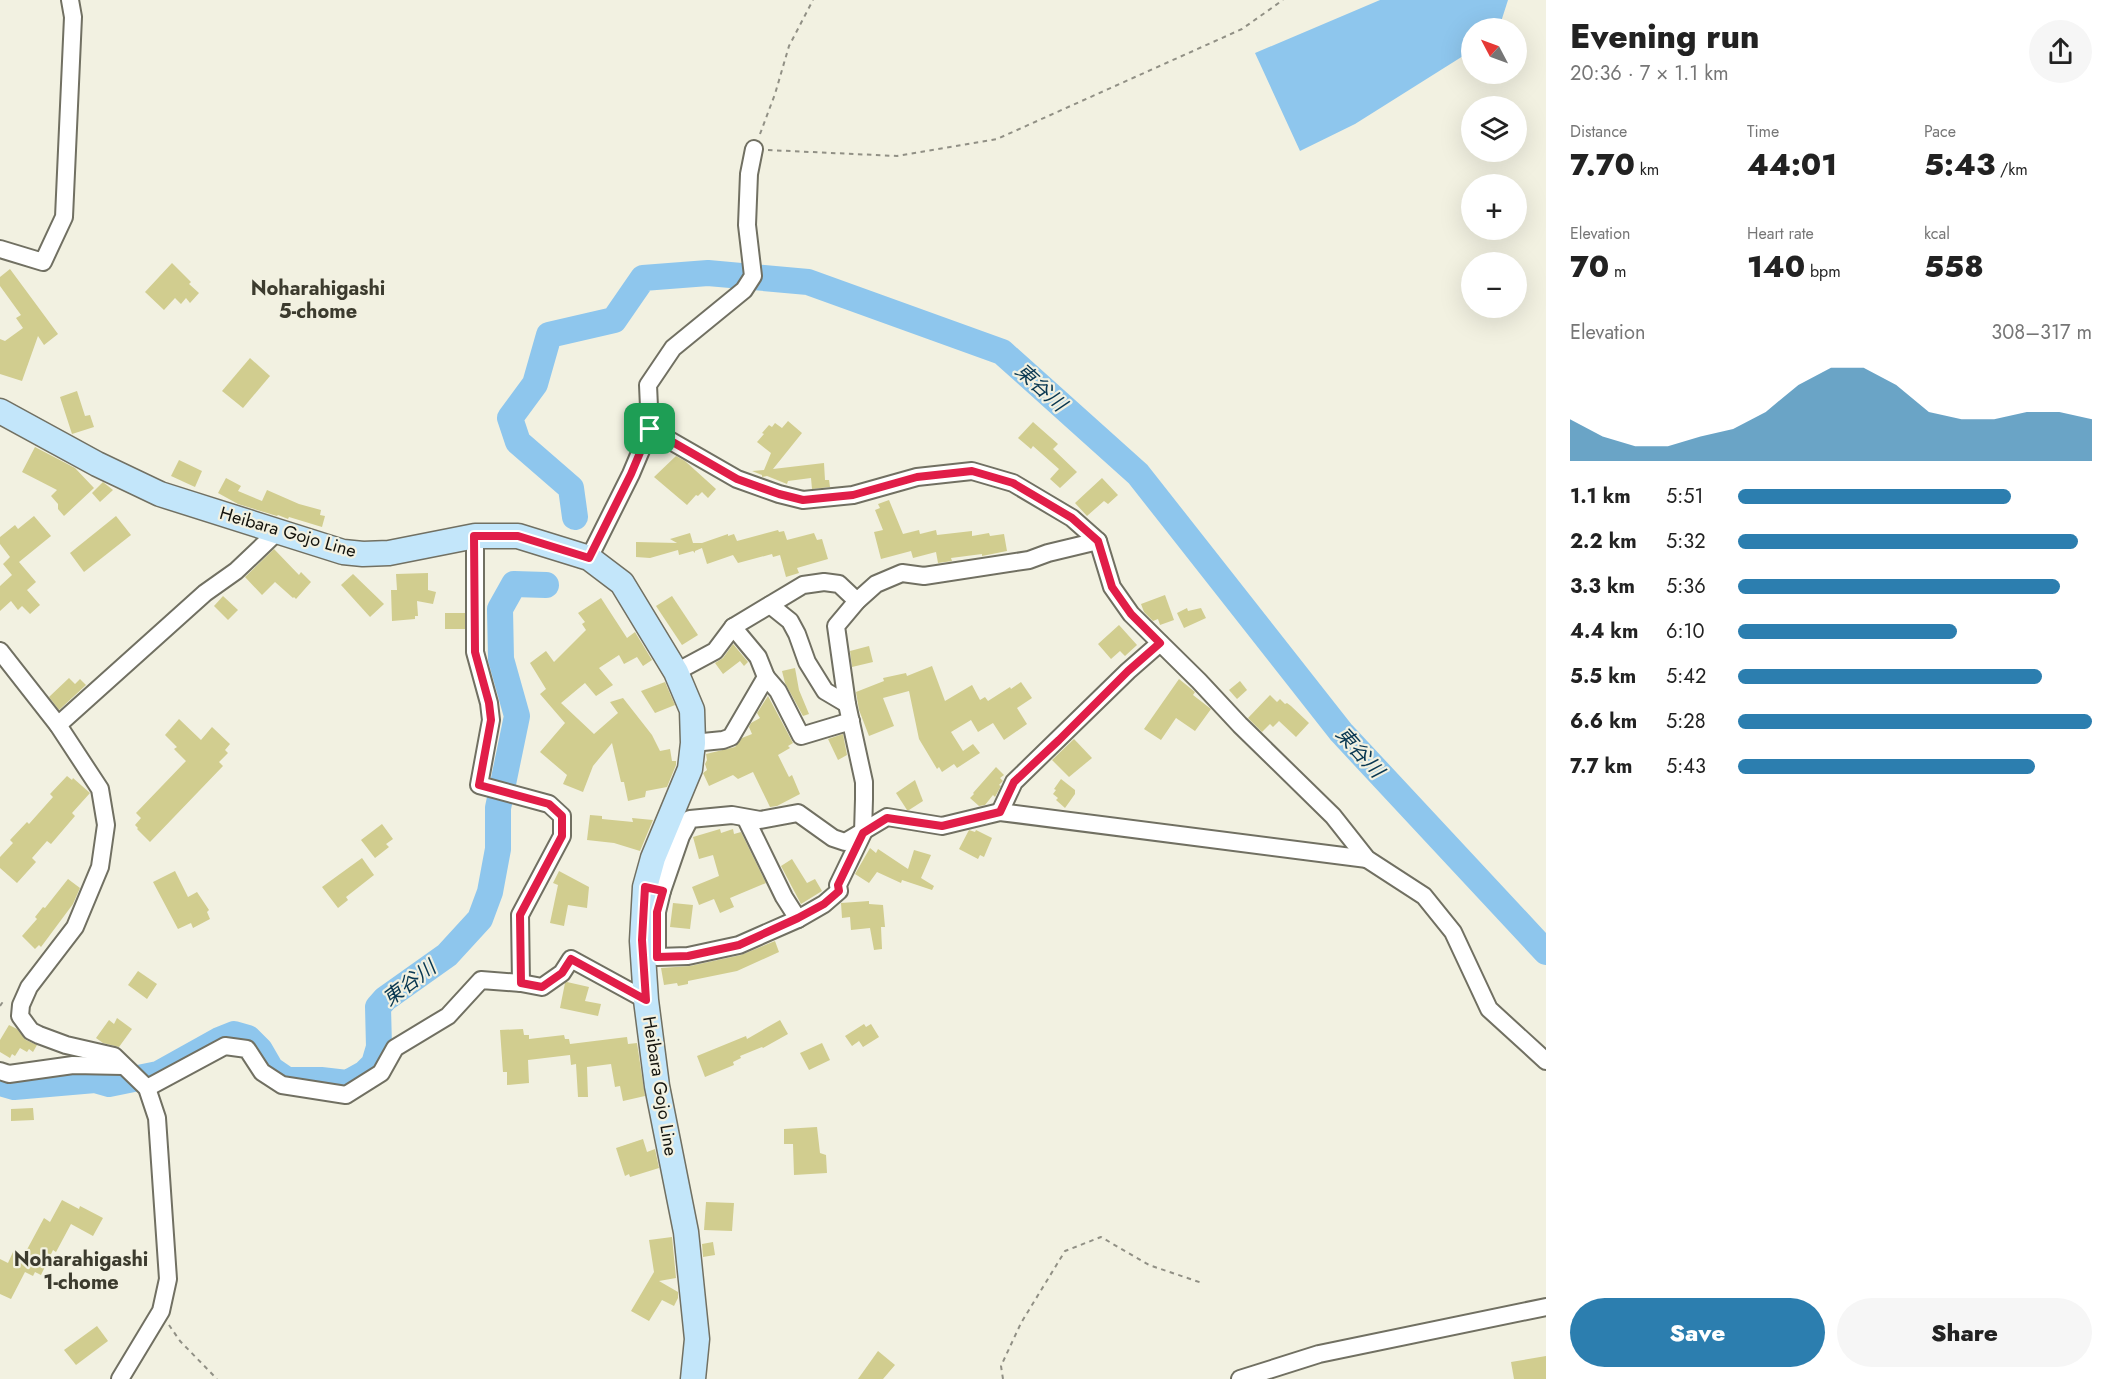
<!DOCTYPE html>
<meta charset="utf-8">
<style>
body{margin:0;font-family:Jost,"Noto Sans JP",sans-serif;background:#f6f6f6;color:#222;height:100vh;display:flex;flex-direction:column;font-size:22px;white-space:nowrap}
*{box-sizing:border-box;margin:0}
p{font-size:20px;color:#767676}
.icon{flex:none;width:33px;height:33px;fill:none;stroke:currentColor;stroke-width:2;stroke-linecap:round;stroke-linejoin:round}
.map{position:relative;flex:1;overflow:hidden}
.side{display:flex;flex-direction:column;background:#fff;width:570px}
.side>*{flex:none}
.needle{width:39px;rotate:311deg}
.fabs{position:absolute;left:1461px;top:18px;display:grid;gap:12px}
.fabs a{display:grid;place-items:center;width:66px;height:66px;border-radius:50%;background:#fff;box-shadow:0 6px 24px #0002;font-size:30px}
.pin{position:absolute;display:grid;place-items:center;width:51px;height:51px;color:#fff;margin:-26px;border-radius:12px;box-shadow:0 3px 9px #0006}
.round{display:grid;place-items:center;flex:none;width:63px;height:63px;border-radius:32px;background:#f6f6f6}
.headline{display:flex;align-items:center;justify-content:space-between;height:102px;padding:0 24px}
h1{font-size:33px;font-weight:800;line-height:45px}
.stats{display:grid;grid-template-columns:repeat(3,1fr);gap:9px;height:102px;padding:6px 24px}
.stats div{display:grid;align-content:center}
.stats b{font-size:30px;font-weight:800}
.stats small{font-size:16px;font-weight:400}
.stats p{font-size:16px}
.chart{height:168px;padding:12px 24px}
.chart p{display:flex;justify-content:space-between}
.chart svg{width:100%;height:108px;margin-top:6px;fill:#2c7eaf;opacity:.7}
.primary-button{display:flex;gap:12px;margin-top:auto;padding:12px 24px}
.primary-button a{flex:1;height:69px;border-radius:36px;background:#2c7eaf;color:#fff;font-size:24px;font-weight:800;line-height:69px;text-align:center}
.primary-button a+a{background:#f6f6f6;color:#222}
ul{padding:0 24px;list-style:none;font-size:20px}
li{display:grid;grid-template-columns:96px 72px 1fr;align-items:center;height:45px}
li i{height:15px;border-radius:8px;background:#2c7eaf}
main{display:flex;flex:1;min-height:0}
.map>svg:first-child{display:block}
.water{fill:#8ec6ed}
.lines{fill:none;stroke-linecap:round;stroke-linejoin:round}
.river{stroke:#8ec6ed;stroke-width:26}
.building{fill:#d1cd8f}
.street-casing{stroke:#717062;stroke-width:20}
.secondary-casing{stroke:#717062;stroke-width:27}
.path{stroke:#919085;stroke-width:2;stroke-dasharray:4.5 4.5;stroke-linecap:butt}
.street{stroke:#fff;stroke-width:16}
.secondary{stroke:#c3e6fa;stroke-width:24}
.route-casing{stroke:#fff;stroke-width:12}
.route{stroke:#e11d48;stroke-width:8}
.labels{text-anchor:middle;stroke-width:4.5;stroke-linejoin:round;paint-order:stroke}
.street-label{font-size:18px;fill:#13130d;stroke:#f2f1e1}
.neighbourhood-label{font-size:20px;font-weight:bold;fill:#3c3b2e;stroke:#f2f1e1}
.water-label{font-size:20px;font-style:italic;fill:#083751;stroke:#f2f1e1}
</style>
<main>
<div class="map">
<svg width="1546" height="1379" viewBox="0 0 1546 1379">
<rect width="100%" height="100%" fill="#f2f1e1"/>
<!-- water -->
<path class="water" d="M1380,0h128l-9,28h-27l-1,23 -116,73 -55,27 -45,-98z"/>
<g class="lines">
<!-- river -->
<g class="river">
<path d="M575,517l-4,-29 -53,-46 -8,-24 25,-34 14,-49 65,-15 29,-42 65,-5 100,9 194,70 136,122 203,258 205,220"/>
<path d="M0,1083l14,4 81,-7 14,4 49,-10 61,-34 15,-6 14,4 12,12 11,19 16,11h34l26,3 18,-10 9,-9 5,-17 -1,-40 7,-8 62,-44 33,-36 10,-27 8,-43v-41l19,-92 -16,-57 -1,-50 14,-25 32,1"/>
</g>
</g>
<!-- building -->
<g class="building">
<path d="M172,263l19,19 -2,2 10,9 -9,10 -4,-5 -5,6 -6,-6 -11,12 -19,-18z"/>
<path d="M10,269l48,65 -14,11 -6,-9 -16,45 -22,-7v-35l5,2 18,-13 -7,-10 5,-3 -21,-29v-9z"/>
<path d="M250,358l20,18 -27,32 -21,-17z"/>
<path d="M77,391l8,25 5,-1 4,12 -22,7 -12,-37z"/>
<path d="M788,421l14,12 -29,36 51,-6 1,17h4l1,7 -18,2 -1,-11 -23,3 -1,3 -20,-8 -5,1v-2l-10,-4 12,-1 7,-17 -14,-11 7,-8 -2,-1 7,-8 3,2 3,-4 7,5z"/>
<path d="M1033,422l25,22 -5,5 24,23 -17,16 -10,-9 9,-10 -26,-23 -2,3 -13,-11z"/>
<path d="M35,447l40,21 19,20 -30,28 -6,-7v-5l-7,-8 6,-6 -35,-18z"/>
<path d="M676,456l9,5 31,28 -8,9 -6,-6 -4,4 -2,-1 -9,10 -33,-28z"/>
<path d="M179,460l23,11 -7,16 -24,-11z"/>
<path d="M226,478l15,8 -3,5 24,10 5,-11 32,14 22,6 -1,5 5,1 -3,11 -33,-10 -1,2 -10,-4 -1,1 -39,-12 -20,-11z"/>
<path d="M1102,478l16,17 -10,9 -4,-3 -17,15 -12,-13z"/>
<path d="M103,482l10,8 -13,12 -8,-9z"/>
<path d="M889,500l14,34 16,-4 1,4 16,-4 1,5 35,-4v5l17,-3 1,3 14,-2 3,17 -25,5v-2l-31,4 1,3 -14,2 -2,-11 -23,6 -2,-7 -30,8 -7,-27 9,-2 -8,-20 5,-2 -2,-4z"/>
<path d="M34,516l17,20 -32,26 17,20 -9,8 13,15 -10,9 -8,-8 -4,4 -7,-9 -11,10v-25l12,-11 -9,-11 7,-7 -10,-13v-7l15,-12 3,4z"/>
<path d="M116,516l15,19 -47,37 -14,-19z"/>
<path d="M778,530l1,2 5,-1 3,9 27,-7 3,7 5,-1 6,20 -31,9 2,5 -13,4 -6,-22 -7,2 -1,-3 -34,9 -5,-8 -26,9 -5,-16 -7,3v2l-2,-2 -14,4 -1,-5 -28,8 -14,-1v-15l41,1 -7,-4 20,-6 3,10h9l26,-9v2l6,-2 3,7z"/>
<path d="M274,549l25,26 2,-3 10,10 -15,17 -2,-2 -1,1 -18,-16 -13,13 -17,-18z"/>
<path d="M428,573v17l8,2 -3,12 -16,-3 1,15h-3v3l-23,2 -1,-31h6l-1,-16z"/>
<path d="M353,574l31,30 -14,13 -29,-32z"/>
<path d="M1165,595l9,25 -14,5 -2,-6 -5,2 -9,-9 -3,-8z"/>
<path d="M223,596l15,14 -10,10 -14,-14z"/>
<path d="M672,596l26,39 -16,10 -26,-39z"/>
<path d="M601,598l26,40 8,-6 17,28 -9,6 -6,-9 -13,7 -5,-9 -20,13 14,17 -17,11 -11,-13 -24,20 33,31 24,-21 -8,-11 13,-4 29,37 8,16 10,-2 2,12h4v4l-9,22 -21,4 -1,6 -17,4 -4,-19h-3l-9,-39 -19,23 -10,26 -20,-8 4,-9 -27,-23 25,-29 -25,-29 6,-5 -16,-26 16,-12 8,11 32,-32 -4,-6 3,-2 -7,-9z"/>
<path d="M1187,608l1,3 13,-3 5,10 -22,10 -7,-15z"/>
<rect x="445" y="613" width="20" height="16"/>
<path d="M1119,625l18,20 -12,11 -5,-5 -9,8 -13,-15z"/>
<path d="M733,644l15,18 -4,4 -4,-5 -17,13 -8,-11 8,-5z"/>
<path d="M869,646l4,16 -21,5 -2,-16z"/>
<path d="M932,666l13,35 27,-16 8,15 5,-3 3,4 22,-14 1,2 10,-7 11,16 -15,10 10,16 -23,16 -11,-17 -15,9 -7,-12 -20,12 12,19 10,-7 7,9 -23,15 -3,-4 -12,8 -3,-5 -2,2 -18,-30 -10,-48 -26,7 11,28 -25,10 -10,-26 -3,-18 28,-11 -1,-3 23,-5 1,3z"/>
<path d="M795,668l4,22 10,24 -6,2 -18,-33 -3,-12z"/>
<path d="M69,678l6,6 5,-5 6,6 -27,25 -10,-13z"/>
<path d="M1179,679l16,13 -2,3 18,14 -16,22 -19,-13 -15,22 -17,-11z"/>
<path d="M1240,681l7,9 -10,9 -8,-9z"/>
<path d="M665,682l10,23 -20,8 -14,-22z"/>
<path d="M1270,695l7,7 3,-3 5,5 2,-1 4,3 18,17 -13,14 -17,-16 -6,6 -3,-3 -8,8 -14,-14z"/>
<path d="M768,696l25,47 -5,3 2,2 -12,7 11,22 3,-2 8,19 -23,12 -7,1 -17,-35 -15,7 -5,-4 -24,11 -6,-13 4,-3 -2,-6 2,-4 -1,-6 29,-7 7,-9 10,-4 -3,-7 2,-4 9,-5 -3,-5z"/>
<path d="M179,719l22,21 11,-13 18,17 -5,6 3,3 -9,9 4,4 -73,76 -13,-13 1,-1 -3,-3 6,-7 -5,-5 50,-52 -12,-12 3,-2 -12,-12z"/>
<path d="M843,734l4,21 -9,5 -10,-21z"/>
<path d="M1074,739l18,19 -23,19 -17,-17z"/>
<path d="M996,767l8,8 -4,3 3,3 -4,4 2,1 -6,11 -2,-2 -8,10 -6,1 -9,-8 4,-4 -1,-1z"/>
<path d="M67,776l5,4 1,-2 17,15 -18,20 3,3 -24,28 -4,-3 -15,17 4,4 -19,21 -17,-15v-11l13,-14 -3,-3 17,-18 2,2 24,-27 -3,-3z"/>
<path d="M1061,779l14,11v4l-10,14 -9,-8 2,-2 -5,-4 3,-4 -2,-1z"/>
<path d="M915,780l8,21 -14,9h-2l-11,-17z"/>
<path d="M590,815l12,1v3l31,3 -1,-4 21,2 -13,31 -26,-8 -27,-3z"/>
<path d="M382,824l11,15 -7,5 3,3 -14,11 -14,-18z"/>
<path d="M720,829l1,4 12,-4 1,5 7,-2 25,51 -36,15 4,9 -14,6 -6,-14 -15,6 -7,-18 27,-11 -6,-21 -14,4 -6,-22z"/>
<path d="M969,830l6,2 1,-2 16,8 -8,19 -4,-2 -2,4 -19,-10z"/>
<path d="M870,848l6,5 2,-4 30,20 6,-19 17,5 -10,23 13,8 -2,4 -30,-10 -1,3 -24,-11 -8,11 -14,-9z"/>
<path d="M362,858l12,17 -28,22 2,3 -10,8 -16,-21z"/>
<path d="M792,859l15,24 8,-4 7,12 -21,13 -20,-38z"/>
<path d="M175,871l13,26 9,-5 12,18 -2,2 3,7 -17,9 -2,-5 -13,6 -25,-47z"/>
<path d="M559,871l30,16 -2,21 -19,-3 -4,21 -14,-3 8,-38 -5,-2z"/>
<path d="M68,879l12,9 -7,16 -32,43 -2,-2 -4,4 -13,-13 15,-17 -2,-2 8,-10 2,1z"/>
<path d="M869,901v3l14,1 2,22h-4l1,22 -8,1 -4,-22 -19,2 -1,-13 -8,1 -1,-15z"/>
<path d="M673,903l20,2 -3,24 -20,-2z"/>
<path d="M775,941l4,11 -42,19 -49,10v3l-10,2 -1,-3 -13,2 -3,-17 29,-2 51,-11z"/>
<path d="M138,971l19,13 -10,15 -19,-14z"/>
<path d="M567,982l22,5 -4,14 16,3 -3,12 -38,-8 5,-25z"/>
<path d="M117,1018l15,11 -13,18 -16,-4 -7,-5 13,-18 5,4z"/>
<path d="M780,1020l8,14 -25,14 -1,-1 -22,9 1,2 -8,4 1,3 -29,12 -8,-21 49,-20 1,3z"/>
<path d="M864,1024l2,3 5,-3 8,13 -16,10 -4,-6 -7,5 -7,-10z"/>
<path d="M9,1025l8,4 9,11 11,5 -4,7 -4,-3 -2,3 -7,-4 -5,8 -3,-2 -2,4 -10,-6v-12z"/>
<path d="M523,1029l1,6h5v4l35,-4 1,4h4l1,5 57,-7 1,7 9,-1 8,53 -22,5 -3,-15 -5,1 -4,-23 -24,3 1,30h-10l-2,-33 -5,1 -1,-10 -42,5 1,23 -22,2v-13h-4l-3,-42z"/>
<path d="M822,1043l8,17 -21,10 -9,-17z"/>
<path d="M33,1108l1,12 -23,1v-12z"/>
<path d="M817,1127l3,26 6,2 1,18 -33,2 -1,-31h-9v-15z"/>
<path d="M643,1139l4,13 8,-3 4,19 -29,9 -1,-3 -4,2 -9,-28z"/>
<path d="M62,1200l17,9 1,-3 23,12 -10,18 -22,-12 -15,28 -3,-2 -12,25 -6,-3 -2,4 -8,-4 -14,27 -11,-5v-35l8,4 5,-11 10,5 21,-39 6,4z"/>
<path d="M706,1202l28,1 -2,28 -28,-1z"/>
<path d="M672,1237l4,41 -17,3 19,11v6l-4,8 -12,-6 -13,21 -18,-10 23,-39 -5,-32z"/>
<path d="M713,1242l2,13 -12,2 -1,-13z"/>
<path d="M97,1326l11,15 -32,24 -12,-15z"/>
<path d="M878,1351l17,14 -12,14h-25z"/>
<path d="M1546,1356v23h-32l-3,-17z"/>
</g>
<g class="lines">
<defs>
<g id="street">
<path d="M0,249l43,13 21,-45 9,-200 -3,-17"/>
<path d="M650,429l87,50 42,15 24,6 50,-5 64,-18 55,-6 41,12 59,35 26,23 14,46 19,27 68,67 41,44 93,91 34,43 57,37 29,36 36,77 57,52"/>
<path d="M475,536v116l14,51 2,17 -12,65 70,19 13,12v20l-42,79 1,68"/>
<path d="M589,558l42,-84 19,-45 -2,-44 25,-37 71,-58 9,-14 -6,-51 2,-51 5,-25"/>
<path d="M770,605l20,16 7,13 10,28 18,29 22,13"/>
<path d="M0,651l58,74 42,64 6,36 -6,42 -25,60 -46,60 -8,18 -1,11 11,15 8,4 27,10 48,11 33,32 10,30 11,161 -7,32 -41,68"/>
<path d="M676,672l39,-21 18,-24 70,-42 21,-3 15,2 18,17"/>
<path d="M766,677l12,14 23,45 50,-15"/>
<path d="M58,725l147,-132 31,-22 42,-40"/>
<path d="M693,743l30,-3 8,-3 35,-60 -8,-20 -25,-30"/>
<path d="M1000,812l14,-30 114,-111 32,-28"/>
<path d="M746,819l38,78 14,22"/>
<path d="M654,889l8,2 19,-55 9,-17 42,-4 28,5 38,-7 35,25 12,4 42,-25 55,9 58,-14 367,47"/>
<path d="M662,891l-5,21v45l31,-1 51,-11 59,-26 26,-15 15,-13 -1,-6 25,-52 1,-34v-17l-17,-78 -11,-78 21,-25 19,-17 26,-11 22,3 105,-16 19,-7 50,-12"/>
<path d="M0,1071l9,3 64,-9 50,1"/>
<path d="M147,1088l78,-42 22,3 15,23 20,13 64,10 35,-22 14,-25 53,-32 33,-36 40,3 21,4 20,-14 9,-14 75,41"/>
<path d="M1240,1379l79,-25 227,-47"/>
</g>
<path id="secondary" d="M0,411l97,53 63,30 183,58 20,2 26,-1 86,-17h43l71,22 33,25 54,89 16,38 1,33 -3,26 -37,89 -8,29 -3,54 4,59 11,86 29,146 11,107 -4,40"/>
</defs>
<!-- street casing -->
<use href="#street" class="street-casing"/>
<!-- secondary casing -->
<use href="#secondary" class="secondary-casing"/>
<!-- path -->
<g class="path">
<path d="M760,134l15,-40 14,-48 24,-46"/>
<path d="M768,150l129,6 100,-17 245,-110 41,-29"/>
<path d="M0,1006l2,-3 3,4"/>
<path d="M169,1325l11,16 37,38"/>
<path d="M1003,1379l-2,-13 20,-43 44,-72 36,-14 48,28 53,18"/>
</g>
<!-- street -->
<use href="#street" class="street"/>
<!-- secondary -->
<use href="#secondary" class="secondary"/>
</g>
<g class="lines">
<defs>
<path id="route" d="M650,429l87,50 42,15 24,6 50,-5 64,-18 55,-6 41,12 59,35 26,23 14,46 19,27 29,29 -32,28 -69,69 -45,42 -14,30 -58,14 -55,-8 -24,15 -25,52 1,6 -15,13 -26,14 -59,27 -51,11 -31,1v-45l6,-21 -18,-4 -3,53 4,60 -75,-41 -9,14 -20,14 -21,-4 -1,-68 42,-79v-20l-13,-12 -70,-19 12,-65 -2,-17 -14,-51 -1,-116h44l71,22 42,-84z"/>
</defs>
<!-- route casing -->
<use href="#route" class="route-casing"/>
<!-- route -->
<use href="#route" class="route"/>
</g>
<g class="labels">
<!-- street labels -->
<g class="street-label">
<text transform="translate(288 532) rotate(16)" y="6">Heibara Gojo Line</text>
<text transform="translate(660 1086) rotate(81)" y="6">Heibara Gojo Line</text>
</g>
<!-- neighbourhood labels -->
<g class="neighbourhood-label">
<text x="318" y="295">Noharahigashi<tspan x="318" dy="23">5-chome</tspan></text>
<text x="81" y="1266">Noharahigashi<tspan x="81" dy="23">1-chome</tspan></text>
</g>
<!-- water labels -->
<g class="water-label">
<text transform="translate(1041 387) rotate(42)" y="7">東谷川</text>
<text transform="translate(1360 752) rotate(48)" y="7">東谷川</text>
<text transform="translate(409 983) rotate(-37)" y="7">東谷川</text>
</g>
</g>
</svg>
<div class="fabs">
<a><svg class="needle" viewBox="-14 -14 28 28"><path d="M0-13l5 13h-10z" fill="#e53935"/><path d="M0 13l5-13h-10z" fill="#767676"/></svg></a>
<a><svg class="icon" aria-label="layers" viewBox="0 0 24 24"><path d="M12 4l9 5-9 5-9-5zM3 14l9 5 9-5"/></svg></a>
<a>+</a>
<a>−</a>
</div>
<div class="pin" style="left:650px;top:429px;background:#1e9e55"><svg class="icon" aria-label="arrive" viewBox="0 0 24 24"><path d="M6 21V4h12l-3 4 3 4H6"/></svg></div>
</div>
<section class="side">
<div class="headline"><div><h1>Evening run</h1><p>20:36 · 7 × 1.1 km</p></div><a class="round"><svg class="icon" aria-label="share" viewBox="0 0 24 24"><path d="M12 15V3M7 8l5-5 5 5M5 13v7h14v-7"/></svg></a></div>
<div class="stats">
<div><p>Distance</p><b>7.70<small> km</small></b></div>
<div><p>Time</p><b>44:01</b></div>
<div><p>Pace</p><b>5:43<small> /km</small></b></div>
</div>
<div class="stats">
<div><p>Elevation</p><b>70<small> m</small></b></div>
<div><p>Heart rate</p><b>140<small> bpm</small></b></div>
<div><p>kcal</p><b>558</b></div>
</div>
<div class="chart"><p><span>Elevation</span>308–317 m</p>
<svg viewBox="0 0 160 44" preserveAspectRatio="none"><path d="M0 44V27L10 34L20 38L30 38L40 34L50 31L60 24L70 13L80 6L90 6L100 13L110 24L120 27L130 27L140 24L150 24L160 27V44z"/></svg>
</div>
<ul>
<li><b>1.1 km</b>5:51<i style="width:77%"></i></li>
<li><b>2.2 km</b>5:32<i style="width:96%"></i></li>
<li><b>3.3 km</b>5:36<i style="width:91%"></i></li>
<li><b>4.4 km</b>6:10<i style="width:62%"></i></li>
<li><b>5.5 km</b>5:42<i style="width:86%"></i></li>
<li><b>6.6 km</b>5:28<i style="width:100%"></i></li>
<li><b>7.7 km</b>5:43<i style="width:84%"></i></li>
</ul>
<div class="primary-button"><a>Save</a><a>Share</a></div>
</section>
</main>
